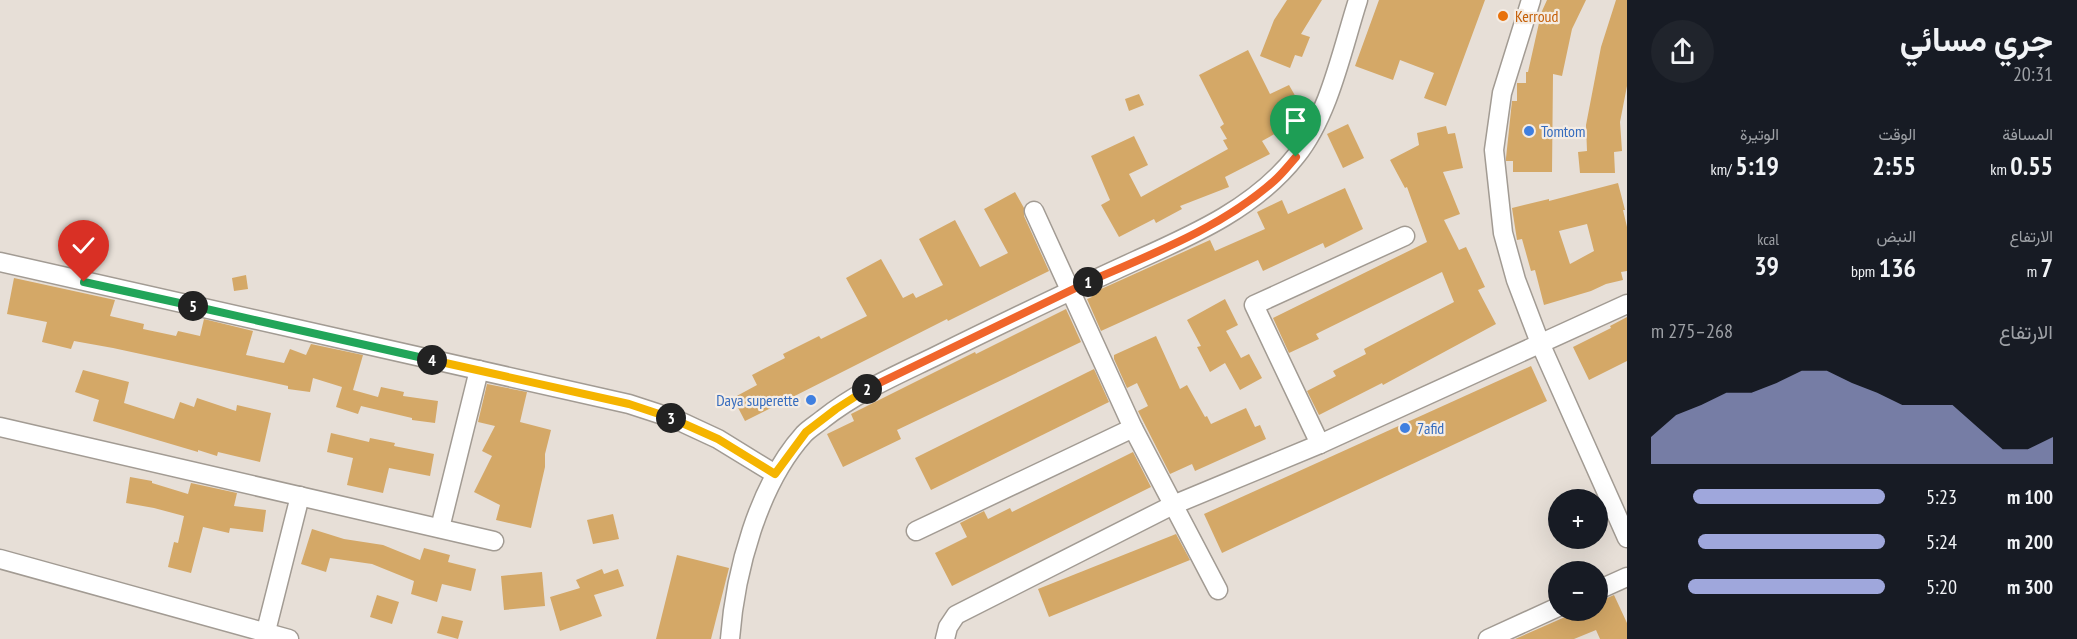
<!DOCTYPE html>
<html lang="ar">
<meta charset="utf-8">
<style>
body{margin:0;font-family:"PT Sans Narrow",Vazirmatn,sans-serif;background:#20242c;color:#f1f3f6;direction:rtl;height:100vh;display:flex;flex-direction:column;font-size:22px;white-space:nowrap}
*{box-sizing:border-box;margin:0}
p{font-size:20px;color:#9ea1a6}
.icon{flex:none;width:33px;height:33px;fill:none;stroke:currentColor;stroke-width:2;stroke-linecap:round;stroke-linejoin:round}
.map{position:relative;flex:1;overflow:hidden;direction:ltr}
.panel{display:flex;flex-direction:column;background:#171b24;width:450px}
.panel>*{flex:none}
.controls{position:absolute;left:1548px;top:489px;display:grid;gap:12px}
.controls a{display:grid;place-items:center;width:60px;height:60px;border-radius:50%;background:#171b24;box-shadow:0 6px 24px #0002;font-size:30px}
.pin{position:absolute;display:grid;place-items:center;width:51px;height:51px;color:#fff;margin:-62px -26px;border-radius:50% 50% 50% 0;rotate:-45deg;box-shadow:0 0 6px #0007}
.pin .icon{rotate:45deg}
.km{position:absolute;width:30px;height:30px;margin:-15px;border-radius:50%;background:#222;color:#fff;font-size:16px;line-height:30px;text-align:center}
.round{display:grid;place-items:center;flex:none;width:63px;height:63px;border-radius:32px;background:#20242c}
.overview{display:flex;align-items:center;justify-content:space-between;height:102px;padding:0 24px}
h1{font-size:33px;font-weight:700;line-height:45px}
.figures{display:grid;grid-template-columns:repeat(3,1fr);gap:9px;height:102px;padding:6px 24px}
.figures div{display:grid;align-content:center}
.figures b{font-size:26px;font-weight:700}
.figures small{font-size:16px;font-weight:400}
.figures p{font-size:16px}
.chart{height:168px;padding:12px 24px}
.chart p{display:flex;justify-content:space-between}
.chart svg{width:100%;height:108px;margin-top:6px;fill:#9fa7dc;opacity:.7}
ul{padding:0 24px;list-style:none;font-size:20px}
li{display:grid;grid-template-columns:96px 72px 1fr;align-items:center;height:45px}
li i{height:15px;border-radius:8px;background:#9fa7dc}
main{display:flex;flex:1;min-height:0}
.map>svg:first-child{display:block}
.building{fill:#d4a867;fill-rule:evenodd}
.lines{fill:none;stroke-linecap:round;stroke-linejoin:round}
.minor-casing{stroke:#a29b93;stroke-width:21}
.minor{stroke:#fff;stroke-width:18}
.split-1-casing{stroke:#fff;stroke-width:12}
.split-2-casing{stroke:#fff;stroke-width:12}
.split-3-casing{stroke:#fff;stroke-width:12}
.split-4-casing{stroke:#fff;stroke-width:12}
.split-5-casing{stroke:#fff;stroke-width:12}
.split-6-casing{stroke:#fff;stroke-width:12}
.split-1{stroke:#f0652b;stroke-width:8}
.split-2{stroke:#f0652b;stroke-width:8}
.split-3{stroke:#f5b400;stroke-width:8}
.split-4{stroke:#f5b400;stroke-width:8}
.split-5{stroke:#22a559;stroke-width:8}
.split-6{stroke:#22a559;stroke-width:8}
.food-dot{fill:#e8710a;stroke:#f4ece4;stroke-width:2}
.shop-dot{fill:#3f7fe0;stroke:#f4ece4;stroke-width:2}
.labels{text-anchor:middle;stroke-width:4.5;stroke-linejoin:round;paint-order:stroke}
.food-label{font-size:16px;fill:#c56008;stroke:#f4ece4;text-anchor:start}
.shop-label{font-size:16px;fill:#366cbe;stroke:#f4ece4;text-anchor:start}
</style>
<main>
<section class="panel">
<div class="overview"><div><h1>جري مسائي</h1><p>20:31</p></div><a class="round"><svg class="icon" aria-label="share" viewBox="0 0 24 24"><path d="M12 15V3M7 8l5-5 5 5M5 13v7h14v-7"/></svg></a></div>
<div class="figures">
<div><p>المسافة</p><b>0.55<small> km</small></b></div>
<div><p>الوقت</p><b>2:55</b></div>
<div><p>الوتيرة</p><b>5:19<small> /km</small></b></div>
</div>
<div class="figures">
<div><p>الارتفاع</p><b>7<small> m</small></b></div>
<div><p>النبض</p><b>136<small> bpm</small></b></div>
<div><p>kcal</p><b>39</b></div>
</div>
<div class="chart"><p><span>الارتفاع</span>268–275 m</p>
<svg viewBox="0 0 160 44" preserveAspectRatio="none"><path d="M0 44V33L10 24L20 20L30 15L40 15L50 11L60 6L70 6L80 11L90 15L100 20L110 20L120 20L130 29L140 38L150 38L160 33V44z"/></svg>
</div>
<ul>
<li><b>100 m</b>5:23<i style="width:82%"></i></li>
<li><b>200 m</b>5:24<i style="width:80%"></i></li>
<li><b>300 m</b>5:20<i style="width:84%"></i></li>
</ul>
</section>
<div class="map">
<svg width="1627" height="639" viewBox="0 0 1627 639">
<rect width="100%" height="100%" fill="#e7dfd7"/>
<!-- building -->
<g class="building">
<path d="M1287,0h35l-21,34 9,3 -8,20 -7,-2 -5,13 -30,-12 14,-36z"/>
<path d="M1379,0h106l-39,106 -22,-8 10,-25 -34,-13 -7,20 -38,-14z"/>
<path d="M1547,0h39l-14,29 -10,47 -9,-2 -1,98h-39v-11h-7v-3l6,-57h5v-18h9v-11h2l11,-49 -2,-1z"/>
<path d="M1616,0h11v86l-7,36 2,29 -8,1 1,21h-35l-2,-21 9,-1 -1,-26 15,-78z"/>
<path d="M1248,50l22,44 19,-9 8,14 -5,2 10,18 -40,22 8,13 -45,23 4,10 -49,19 2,3 -26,14 -2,-4 -35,18 -18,-32 9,-5 -19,-44 43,-20 14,29 -19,9 12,23 87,-48 -5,-9 4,-1 -7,-12 4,-3 -25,-49z"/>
<path d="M1139,94l5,11 -15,6 -4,-12z"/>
<path d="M1348,124l16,34 -21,10 -16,-34z"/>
<path d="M1446,126l2,8 7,-1 8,35 -20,4 17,42 -16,6 15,30 7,-3 19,40 -7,3 18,34 -113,61 -1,-2 -63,32 -12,-24 29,-15 -3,-5 33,-17 -2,-5 90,-47 -12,-30 -126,62 3,5 -30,14 -16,-35 154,-76 -20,-55 -2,1 -15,-28 29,-15 -2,-12z"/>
<path d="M1618,183l7,27h-2l4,17v44l-6,1 2,8 -17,4 -15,7 -47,14 -9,-35 -4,1 -9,-32 -5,1 -5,-32 37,-9v2zM1587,224l7,27 -24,13 -11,-33z"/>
<path d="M1345,188l18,41 -38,19 -2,-5 -60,28 -5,-11 -157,71 -14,-32 5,-2 -2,-3 120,-54 5,11 50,-22 -8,-17 25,-12 6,14z"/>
<path d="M1015,192l9,16v8l25,55 -101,50 -1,-2 -202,102 -12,-23 24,-13 -5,-10 33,-17 -2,-4 36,-18 2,3 46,-23 -21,-38 35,-19 22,39 10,-5 3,5 27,-13 -24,-46 36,-19 25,47 28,-14 -24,-44z"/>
<path d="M246,275l2,14 -14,2 -2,-13z"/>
<path d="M14,278l101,22 -5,16 34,8 -1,5 33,7 2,-5 22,5 4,-17 49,12 -7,24 38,8 6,-14 16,6 5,-11 52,11 -10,35 25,7 3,-10 23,5 -1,4 35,5 -3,22 -23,-3v-2l-51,-12 -3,8 -22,-7 6,-20 -29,-9 -3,14 -22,-3v-3l-175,-38 -39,-7 -3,8 -29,-7 5,-20 -40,-8z"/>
<path d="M1225,299l13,26 -12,6 15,27 8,-4 13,24 -22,12 -15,-27 -15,9 -13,-25 4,-1 -14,-26z"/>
<path d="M1066,309l15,33 -184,88 4,9 -58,28 -16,-33 27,-13 -3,-7 124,-62 1,2z"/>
<path d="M1627,317v44l-38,19 -16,-33 38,-19 -1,-2z"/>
<path d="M1156,336l24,53 7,-4 18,32 2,-1 4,8 35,-16 9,19 5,-2 6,14 -71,32 -3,-7 -22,10 -32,-63 10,-5 -11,-23 -10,5 -13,-29v-4z"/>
<path d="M1531,366l16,35 -325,152 -18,-39z"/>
<path d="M1094,369l15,33 -178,88 -16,-32z"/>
<path d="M83,370l46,12 -5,21 50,16 6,-17 14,5 3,-9 39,13 1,-6 34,8 -11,49 -42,-10 -1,4 -19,-6v2l-105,-31 6,-21 -24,-8z"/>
<path d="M487,384l40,8 -7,30 31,8 -6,24v13l-14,61 -35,-8 4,-15 -26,-13 18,-36 -10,-5 13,-25 -17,-4z"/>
<path d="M331,433l38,9 1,-4 25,5 -1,3 40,8 -4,22 -41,-8 -6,25 -36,-8 6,-27 -26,-6z"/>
<path d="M1133,452l18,35 -199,99 -17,-33 32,-16 -7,-14 24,-12 4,8 22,-11 2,4z"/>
<path d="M130,477l22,4v2l36,11 3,-11 46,10 -3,13 32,4 -3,22 -33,-4 -1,5 -26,-6 -12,46 -23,-6 6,-25 4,1 6,-27 -30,-8 -28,-5z"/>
<path d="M613,514l6,25 -26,5 -6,-24z"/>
<path d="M312,529l32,10 39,6 37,15 4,-12 26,7 -2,7 28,7 -5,22 -29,-7 -5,18 -26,-8 3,-13 -42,-17 -42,-6 -4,14 -25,-8z"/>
<path d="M1176,534l14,26 -141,57 -11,-28z"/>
<path d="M677,555l52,13 -18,71h-55z"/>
<path d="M602,569l2,5 14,-5 6,17 -30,9 8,21 -42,15 -10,-34 30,-9 -4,-8z"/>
<path d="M542,572l3,34 -41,4 -3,-34z"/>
<path d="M377,595l22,7 -7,22 -22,-7z"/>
<path d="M1614,595l13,28v16h-27l-4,-9 -22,9h-59l66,-29h17v-8z"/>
<path d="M442,616l21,5 -5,18 -21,-6z"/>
</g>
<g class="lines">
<defs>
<g id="minor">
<path d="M1531,0l-29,93 -8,57 9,83 13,47 24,63 87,195"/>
<path d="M1034,211l99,217 85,162"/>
<path d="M0,262l629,142 46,15 43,20 57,35"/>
<path d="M0,427l494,114"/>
<path d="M1320,444l-66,-139 151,-69"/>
<path d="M440,528l39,-158"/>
<path d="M916,531l217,-103"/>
<path d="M0,559l289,80"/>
<path d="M1598,590l29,-13"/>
<path d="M264,639l36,-143"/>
<path d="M730,639c5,-67 28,-154 74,-205 6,-6 13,-10 19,-15 34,-27 74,-44 113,-63 67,-33 133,-65 201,-96 58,-26 119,-53 159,-104 33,-41 46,-106 62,-156"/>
<path d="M945,639l3,-12 8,-12 217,-110 147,-61 307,-140"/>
<path d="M1488,639l70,-32"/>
</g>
</defs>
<!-- minor casing -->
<use href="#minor" class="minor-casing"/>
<!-- minor -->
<use href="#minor" class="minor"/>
</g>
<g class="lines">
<defs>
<path id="split-1" d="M1088,282c64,-28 133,-54 186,-101 8,-7 15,-16 22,-24"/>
<path id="split-2" d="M867,389l221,-107"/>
<path id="split-3" d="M671,418l47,21 57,35 31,-42 30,-23 31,-20"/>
<path id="split-4" d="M432,360l197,44 42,14"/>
<path id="split-5" d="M193,306l239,54"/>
<path id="split-6" d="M84,282l109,24"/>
</defs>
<!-- split-1 casing -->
<use href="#split-1" class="split-1-casing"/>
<!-- split-2 casing -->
<use href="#split-2" class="split-2-casing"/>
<!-- split-3 casing -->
<use href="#split-3" class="split-3-casing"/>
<!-- split-4 casing -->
<use href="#split-4" class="split-4-casing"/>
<!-- split-5 casing -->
<use href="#split-5" class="split-5-casing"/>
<!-- split-6 casing -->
<use href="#split-6" class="split-6-casing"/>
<!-- split-1 -->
<use href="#split-1" class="split-1"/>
<!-- split-2 -->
<use href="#split-2" class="split-2"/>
<!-- split-3 -->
<use href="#split-3" class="split-3"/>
<!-- split-4 -->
<use href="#split-4" class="split-4"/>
<!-- split-5 -->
<use href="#split-5" class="split-5"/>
<!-- split-6 -->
<use href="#split-6" class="split-6"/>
</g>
<!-- markers -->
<circle class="food-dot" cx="1503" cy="16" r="6"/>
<g class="shop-dot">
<circle cx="1529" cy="131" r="6"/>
<circle cx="811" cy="400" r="6"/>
<circle cx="1405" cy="428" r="6"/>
</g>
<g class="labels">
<!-- food labels -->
<g class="food-label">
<text x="1515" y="22">Kerroud</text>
</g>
<!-- shop labels -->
<g class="shop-label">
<text x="1541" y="137">Tomtom</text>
<text x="799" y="406" text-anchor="end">Daya superette</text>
<text x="1417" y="434">7afid</text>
</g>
</g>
</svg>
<div class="controls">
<a>+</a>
<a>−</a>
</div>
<div class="pin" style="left:1296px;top:157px;background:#1e9e55"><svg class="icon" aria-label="arrive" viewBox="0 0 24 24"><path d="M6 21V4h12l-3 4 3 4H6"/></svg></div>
<div class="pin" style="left:84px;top:282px;background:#d93025"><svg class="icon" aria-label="check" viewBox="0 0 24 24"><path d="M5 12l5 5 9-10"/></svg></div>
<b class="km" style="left:1088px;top:282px">1</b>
<b class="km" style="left:867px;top:389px">2</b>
<b class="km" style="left:671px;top:418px">3</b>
<b class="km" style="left:432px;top:360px">4</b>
<b class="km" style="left:193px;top:306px">5</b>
</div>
</main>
